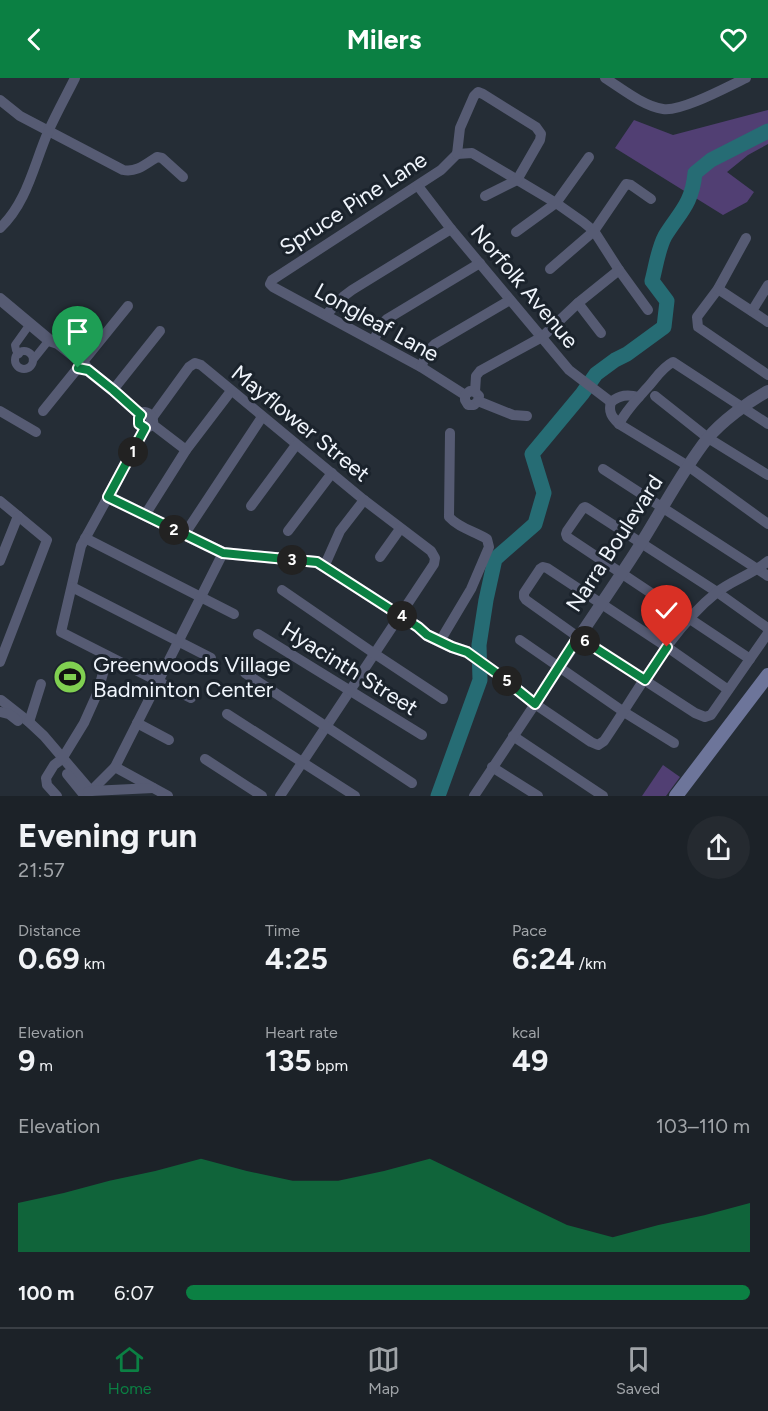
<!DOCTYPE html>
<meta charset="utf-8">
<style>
body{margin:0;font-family:Figtree,sans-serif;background:#252a30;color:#f1f3f6;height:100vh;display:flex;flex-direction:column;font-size:22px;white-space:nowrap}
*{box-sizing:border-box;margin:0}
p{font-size:20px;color:#a0a4a8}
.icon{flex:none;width:33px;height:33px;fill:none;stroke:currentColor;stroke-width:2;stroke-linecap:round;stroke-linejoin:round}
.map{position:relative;height:718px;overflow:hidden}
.side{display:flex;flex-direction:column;background:#1c2228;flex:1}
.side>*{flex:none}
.pin{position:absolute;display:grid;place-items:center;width:51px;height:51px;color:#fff;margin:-62px -26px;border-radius:50% 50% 50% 0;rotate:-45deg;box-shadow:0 0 6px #0007}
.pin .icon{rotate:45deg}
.km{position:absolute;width:30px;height:30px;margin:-15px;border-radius:50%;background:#222;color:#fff;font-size:16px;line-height:30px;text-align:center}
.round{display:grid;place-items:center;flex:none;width:63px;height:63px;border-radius:32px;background:#252a30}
.summary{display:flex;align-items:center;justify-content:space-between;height:102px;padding:0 18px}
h1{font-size:33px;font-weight:700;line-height:45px}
.stats{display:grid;grid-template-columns:repeat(3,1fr);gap:9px;height:102px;padding:6px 18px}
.stats div{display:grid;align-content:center}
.stats b{font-size:30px;font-weight:700}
.stats small{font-size:16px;font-weight:400}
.stats p{font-size:16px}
.chart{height:168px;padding:12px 18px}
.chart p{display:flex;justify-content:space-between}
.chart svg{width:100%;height:108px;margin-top:6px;fill:#0b8043;opacity:.7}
ul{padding:0 18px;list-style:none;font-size:20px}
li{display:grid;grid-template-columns:96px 72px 1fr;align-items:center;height:45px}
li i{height:15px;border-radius:8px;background:#0b8043}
header{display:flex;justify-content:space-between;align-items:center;height:78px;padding:0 18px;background:#0b8043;color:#fff;font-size:27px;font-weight:700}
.tabs{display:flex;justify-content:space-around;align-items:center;height:84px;border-top:2px solid #3a3f45;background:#1c2228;font-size:16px;color:#a0a4a8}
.tabs a{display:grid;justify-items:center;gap:3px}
.tabs .on{color:#0b8043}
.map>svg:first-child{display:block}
.green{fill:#513f73}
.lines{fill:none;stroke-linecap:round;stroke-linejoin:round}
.river{stroke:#266c74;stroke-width:15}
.pedestrian{stroke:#565b73;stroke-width:8}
.minor{stroke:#565b73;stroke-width:10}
.tertiary{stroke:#565b73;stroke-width:12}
.secondary{stroke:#6d759a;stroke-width:14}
.route-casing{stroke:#fff;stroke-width:12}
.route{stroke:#0b8043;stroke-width:8}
.labels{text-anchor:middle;stroke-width:6;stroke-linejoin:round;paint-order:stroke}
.street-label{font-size:22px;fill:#f0f5fc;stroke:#1b232c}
.poi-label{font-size:22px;fill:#f0f5fc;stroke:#1b232c;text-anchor:start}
</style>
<header><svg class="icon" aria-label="back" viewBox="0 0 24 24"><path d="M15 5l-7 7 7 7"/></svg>Milers<svg class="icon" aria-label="heart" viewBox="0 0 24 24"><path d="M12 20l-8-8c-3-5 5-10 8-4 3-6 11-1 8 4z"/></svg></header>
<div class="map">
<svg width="768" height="718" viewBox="0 0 768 718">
<rect width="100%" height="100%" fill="#252d36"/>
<!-- green -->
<g class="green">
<path d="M768,32v34l-20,11 -21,17 27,20 -7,10 -24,13 -108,-67 19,-28 39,15z"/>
<path d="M663,687l17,12 -14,19h-24z"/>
</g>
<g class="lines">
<!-- river -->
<path class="river" d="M438,718l42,-116 -1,-35 7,-45 9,-41 40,-35 9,-31 -12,-39 50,-60 14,-20 19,-14 12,-6 37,-27 3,-26 -15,-20c4,-15 6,-32 13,-45 15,-24 27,-32 30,-63l16,-13 57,-29"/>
<!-- pedestrian -->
<g class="pedestrian">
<circle cx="24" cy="282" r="9"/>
<path d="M19,276l-3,-4 -1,-5 15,-21"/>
<path d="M33,282l16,-20"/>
</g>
<!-- minor -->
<g class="minor">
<path d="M605,0c16,10 38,28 58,31 18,3 64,-22 83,-31"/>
<path d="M0,22l20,16 103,54c13,3 23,-6 34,-13l5,1 21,19"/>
<path d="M457,76l-16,16 -169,110 -2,4 3,3 148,80 44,28"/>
<path d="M457,76l15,-1 84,50 27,19 11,9 25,39 29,40"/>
<path d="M457,76l3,-26 14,-32 4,-4 5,2 53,33 5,7 -1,6 -23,40 -32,16"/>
<path d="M418,108l33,43 118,141 42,32"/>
<path d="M0,150c27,-25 34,-64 48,-96 8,-18 18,-36 27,-54"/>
<path d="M516,154l40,-29 33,-46"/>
<path d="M746,160l-28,51 -21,28 1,10 70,48"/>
<path d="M550,191l44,-38 32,-47 5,1 20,14"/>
<path d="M718,211l50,33"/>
<path d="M578,225l23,30"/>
<path d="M752,233l16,-26"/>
<path d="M326,237l18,-19 8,-6 99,-61"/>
<path d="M373,263l10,-18 4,-4 93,-56"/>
<path d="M421,289l7,-16 7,-7 75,-44"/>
<path d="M113,312l47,-59"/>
<path d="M475,314l-5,-1 -5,4v5l3,5h6l4,-4 1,-5 -4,-4 1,-16 4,-5 62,-34 36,-34 41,-33"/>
<path d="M655,318l53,42 60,37"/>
<path d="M478,323l35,14 14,1"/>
<path d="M611,324c-3,10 1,15 8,22l69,42 80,58"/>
<path d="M611,324c9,-7 16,-8 28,-5"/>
<path d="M0,333l36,21"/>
<path d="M43,333l85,-105"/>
<path d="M152,340l37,-51 6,-4 6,2 163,135 67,51 4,7 -1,6 -154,232"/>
<path d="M152,346l34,26"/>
<path d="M619,346c8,-15 16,-22 27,-35 9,-9 15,-21 27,-27l95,62"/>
<path d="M603,391l165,107"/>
<path d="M108,419l-27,49 -20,86 130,66"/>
<path d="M0,423l47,39 -47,122"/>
<path d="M251,428l45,-61"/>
<path d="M145,437l41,-65 45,-59"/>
<path d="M288,453l44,-58"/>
<path d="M184,457l78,-118"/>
<path d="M85,460l149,76"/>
<path d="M380,479l20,-28"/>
<path d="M0,483l18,-45"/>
<path d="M324,489l16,-36 24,-31"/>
<path d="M72,509l139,71"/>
<path d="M282,512l93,64 68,45"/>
<path d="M258,556l164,101"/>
<path d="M443,558l28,-47 18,-42 -2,-8c-13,-8 -28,-11 -38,-22l1,-84"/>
<path d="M520,562l104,72 50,31"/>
<path d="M750,581l-183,-122 -1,-3 1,-3 16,-23 2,-1 2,1 130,84 49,35 2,3"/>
<path d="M245,595l167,110"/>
<path d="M727,611l-60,-42 -120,-79 -4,-1 -3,2 -16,24v4l2,3 52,37 117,76 10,4 6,-2 57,-82"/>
<path d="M1,622l28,22 15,14 47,55"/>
<path d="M0,634l9,2 9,7"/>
<path d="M227,636l128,82"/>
<path d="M29,644l12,-38"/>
<path d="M137,645l32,17"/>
<path d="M513,658l90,60"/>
<path d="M205,681l57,37"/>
<path d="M115,689l53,29"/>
<path d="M492,689l46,29"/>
<path d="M67,696l17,21"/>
<path d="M91,713l24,-24 108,-214"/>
<path d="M88,714l3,-1 62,-3"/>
<path d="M57,718l-10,-11 -1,-7 8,-13 8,-6 22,-36 13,-29 11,-38"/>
<path d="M474,718l61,-92 56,38 7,3 6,-4c33,-48 67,-112 112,-148 16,-13 36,-18 52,-32"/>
</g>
<!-- tertiary -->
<g class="tertiary">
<path d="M0,221l49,41 9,3 24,19 6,8 25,20 28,25 3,-2c6,1 9,5 8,11l-7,4"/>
<path d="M145,350l-37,69 115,56 94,9 101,65 9,8 25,12 15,5 32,23 36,29c31,-49 64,-96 96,-145 26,-39 47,-83 76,-120 15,-18 41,-37 61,-48"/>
</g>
<!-- secondary -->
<path class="secondary" d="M676,718l92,-121"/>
</g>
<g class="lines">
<defs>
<path id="route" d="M78,290l10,2 25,20 28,25 -2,3v6l6,4 -37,69 115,56 94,9 101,65 9,8 25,12 15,5 32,23 36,29 43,-67 67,43 22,-33"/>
</defs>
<!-- route casing -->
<use href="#route" class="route-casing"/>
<!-- route -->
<use href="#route" class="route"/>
</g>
<!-- icons -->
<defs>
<symbol id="stadium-disc" viewBox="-11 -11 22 22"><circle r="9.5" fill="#80d051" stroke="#1b232c"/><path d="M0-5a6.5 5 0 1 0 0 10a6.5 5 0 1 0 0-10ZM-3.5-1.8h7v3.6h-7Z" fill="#111"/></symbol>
</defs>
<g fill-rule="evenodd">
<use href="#stadium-disc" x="51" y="580" width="38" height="38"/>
</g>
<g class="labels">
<!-- street labels -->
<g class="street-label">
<text transform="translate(353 125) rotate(-33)" y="8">Spruce Pine Lane</text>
<text transform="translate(525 208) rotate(50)" y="8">Norfolk Avenue</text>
<text transform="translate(377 244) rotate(29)" y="8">Longleaf Lane</text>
<text transform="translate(301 345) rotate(39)" y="8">Mayflower Street</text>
<text transform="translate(614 465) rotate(-57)" y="8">Narra Boulevard</text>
<text transform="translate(350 590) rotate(32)" y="8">Hyacinth Street</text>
</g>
<!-- poi labels -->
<g class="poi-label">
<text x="93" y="594">Greenwoods Village<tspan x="93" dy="25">Badminton Center</tspan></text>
</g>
</g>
</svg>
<div class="pin" style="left:78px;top:290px;background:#1e9e55"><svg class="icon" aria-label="arrive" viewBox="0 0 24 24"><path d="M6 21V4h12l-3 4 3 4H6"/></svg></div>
<div class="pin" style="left:667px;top:569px;background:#d93025"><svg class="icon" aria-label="check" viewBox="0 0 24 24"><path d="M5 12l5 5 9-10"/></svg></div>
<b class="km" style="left:133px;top:374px">1</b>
<b class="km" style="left:174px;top:452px">2</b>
<b class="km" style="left:292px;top:482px">3</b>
<b class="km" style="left:402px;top:538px">4</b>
<b class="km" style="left:507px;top:603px">5</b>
<b class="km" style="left:585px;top:563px">6</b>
</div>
<section class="side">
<div class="summary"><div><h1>Evening run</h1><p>21:57</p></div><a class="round"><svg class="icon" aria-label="share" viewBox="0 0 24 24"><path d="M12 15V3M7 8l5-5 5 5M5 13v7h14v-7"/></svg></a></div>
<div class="stats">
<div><p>Distance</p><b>0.69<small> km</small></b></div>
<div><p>Time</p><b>4:25</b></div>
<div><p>Pace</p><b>6:24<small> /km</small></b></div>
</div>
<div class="stats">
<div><p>Elevation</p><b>9<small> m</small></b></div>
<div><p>Heart rate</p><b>135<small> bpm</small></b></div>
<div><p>kcal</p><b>49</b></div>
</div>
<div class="chart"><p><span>Elevation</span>103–110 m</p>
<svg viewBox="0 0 160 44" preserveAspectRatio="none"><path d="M0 44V24L10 20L20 15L30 11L40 6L50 11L60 15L70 15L80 11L90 6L100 15L110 24L120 33L130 38L140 33L150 29L160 24V44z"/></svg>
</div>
<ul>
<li><b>100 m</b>6:07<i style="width:100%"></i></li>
</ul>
</section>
<nav class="tabs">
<a class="on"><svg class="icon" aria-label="home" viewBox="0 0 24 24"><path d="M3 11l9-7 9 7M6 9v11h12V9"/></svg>Home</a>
<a><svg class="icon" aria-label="map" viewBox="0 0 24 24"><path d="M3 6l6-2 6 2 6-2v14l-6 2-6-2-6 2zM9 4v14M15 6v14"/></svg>Map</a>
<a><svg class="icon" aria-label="saved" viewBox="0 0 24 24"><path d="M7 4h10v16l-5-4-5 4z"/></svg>Saved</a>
</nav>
